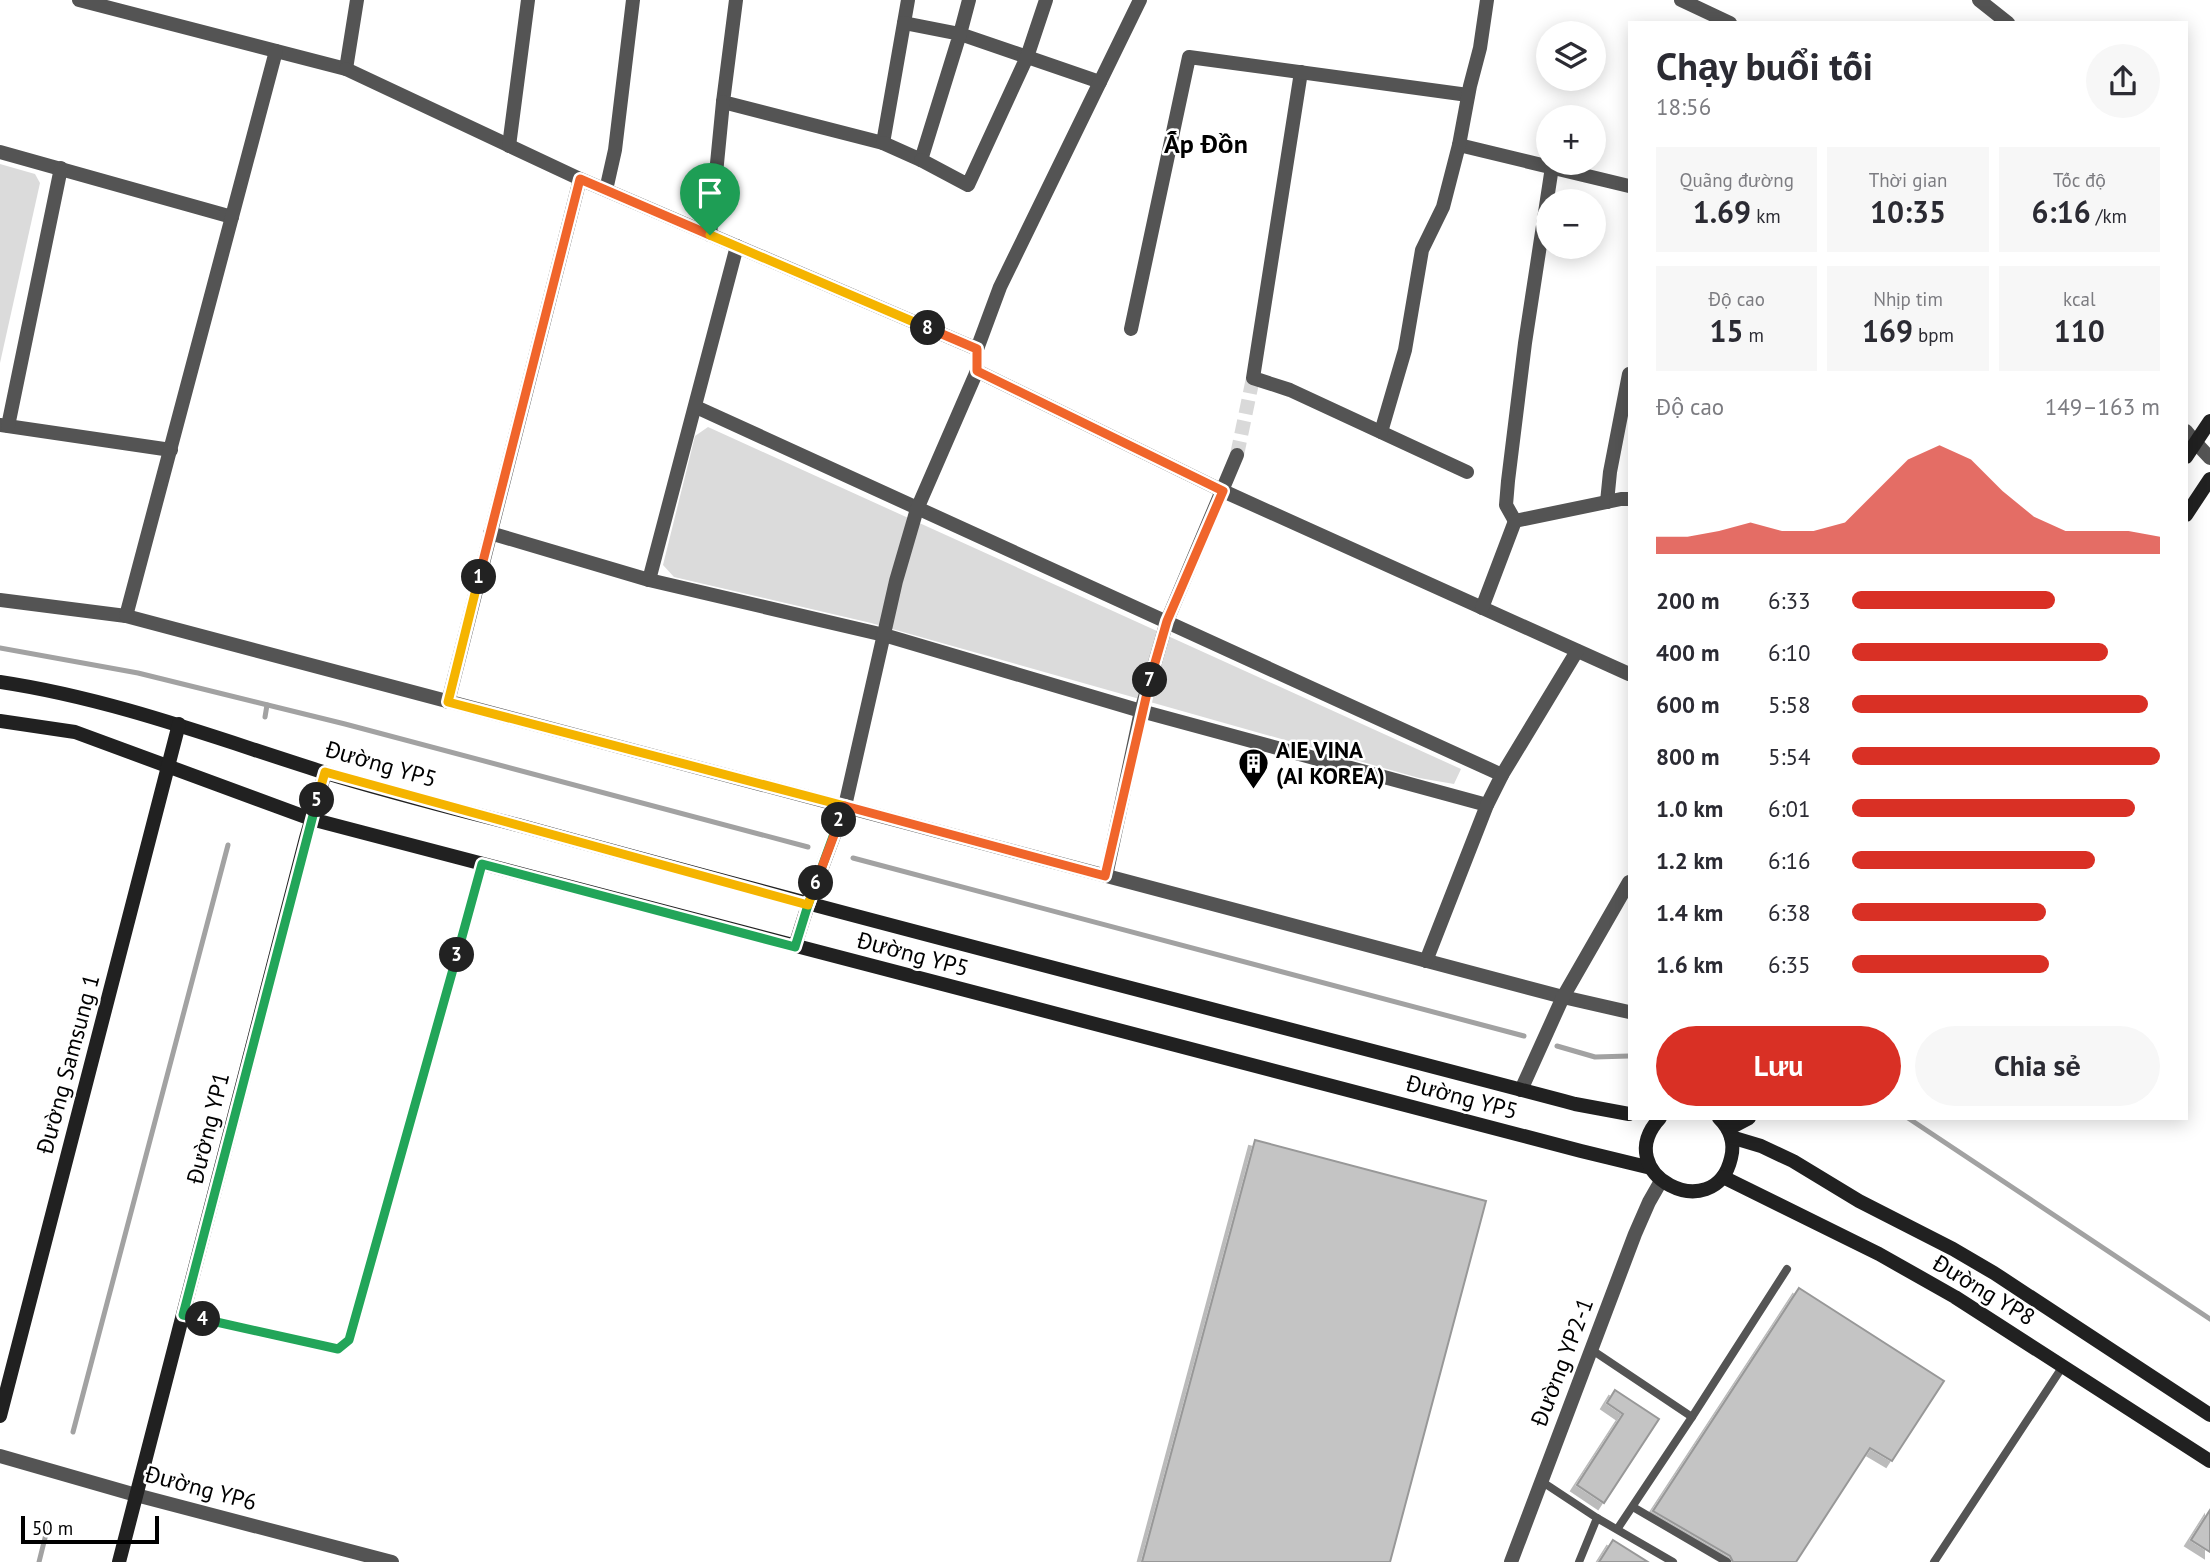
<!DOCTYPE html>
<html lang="vi">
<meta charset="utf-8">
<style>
body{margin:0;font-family:"PT Sans",sans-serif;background:#f7f7f7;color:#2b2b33;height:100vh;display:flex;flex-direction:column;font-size:26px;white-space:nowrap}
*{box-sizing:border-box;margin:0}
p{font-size:23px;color:#7c7c81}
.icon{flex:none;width:38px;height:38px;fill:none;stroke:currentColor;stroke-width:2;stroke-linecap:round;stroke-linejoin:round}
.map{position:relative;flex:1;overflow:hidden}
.drawer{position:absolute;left:1628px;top:21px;width:560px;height:1099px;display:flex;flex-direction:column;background:#fff;border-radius:0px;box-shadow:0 4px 18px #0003}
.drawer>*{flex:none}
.controls{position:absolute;left:1536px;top:21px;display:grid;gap:14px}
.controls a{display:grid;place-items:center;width:70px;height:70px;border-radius:50%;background:#fff;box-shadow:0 4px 18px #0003;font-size:35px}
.scale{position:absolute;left:21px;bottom:18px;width:138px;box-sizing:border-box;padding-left:7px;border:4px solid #000;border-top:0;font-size:19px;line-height:24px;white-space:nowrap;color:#000;-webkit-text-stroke:5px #fff;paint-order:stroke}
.pin{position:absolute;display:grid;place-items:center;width:60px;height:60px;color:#fff;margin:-72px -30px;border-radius:50% 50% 50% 0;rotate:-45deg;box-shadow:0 0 7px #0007}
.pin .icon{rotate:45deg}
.km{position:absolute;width:35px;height:35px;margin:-18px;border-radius:50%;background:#222;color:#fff;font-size:19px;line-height:35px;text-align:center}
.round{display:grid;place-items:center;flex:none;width:74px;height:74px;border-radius:37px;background:#f7f7f7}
.overview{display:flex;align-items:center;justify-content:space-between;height:119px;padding:0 28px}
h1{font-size:38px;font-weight:700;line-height:52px}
.metrics{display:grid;grid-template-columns:repeat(3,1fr);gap:10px;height:119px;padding:7px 28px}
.metrics div{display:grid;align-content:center;border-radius:0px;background:#f7f7f7;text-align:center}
.metrics b{font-size:30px;font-weight:700}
.metrics small{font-size:19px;font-weight:400}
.metrics p{font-size:19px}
.chart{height:196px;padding:14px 28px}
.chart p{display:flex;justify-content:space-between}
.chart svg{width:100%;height:126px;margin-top:7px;fill:#d93025;opacity:.7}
.primary-button{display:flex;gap:14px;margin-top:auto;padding:14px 28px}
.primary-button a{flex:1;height:80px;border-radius:42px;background:#d93025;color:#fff;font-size:28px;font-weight:700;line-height:80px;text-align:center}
.primary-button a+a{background:#f7f7f7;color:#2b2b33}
ul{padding:0 28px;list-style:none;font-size:23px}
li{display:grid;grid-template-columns:112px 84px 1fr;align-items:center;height:52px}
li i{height:18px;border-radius:9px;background:#d93025}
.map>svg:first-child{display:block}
.green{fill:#dbdbdb}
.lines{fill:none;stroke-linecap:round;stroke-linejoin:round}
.stream{stroke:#a2a2a2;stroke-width:5}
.building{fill:#c4c4c4;stroke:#989898;stroke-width:2;filter:url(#shadow)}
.minor-tunnel{stroke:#d9d9d9;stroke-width:14;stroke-dasharray:14 7;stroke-linecap:butt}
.service{stroke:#545454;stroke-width:8}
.minor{stroke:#545454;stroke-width:14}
.tertiary{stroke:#545454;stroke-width:14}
.secondary{stroke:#212121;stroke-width:14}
.split-1-casing{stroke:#fff;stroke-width:14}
.split-2-casing{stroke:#fff;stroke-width:14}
.split-3-casing{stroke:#fff;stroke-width:14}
.split-4-casing{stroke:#fff;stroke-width:14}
.split-5-casing{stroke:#fff;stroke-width:14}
.split-6-casing{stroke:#fff;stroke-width:14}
.split-7-casing{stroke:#fff;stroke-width:14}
.split-8-casing{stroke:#fff;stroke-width:14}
.split-9-casing{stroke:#fff;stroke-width:14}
.split-1{stroke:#f0652b;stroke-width:9}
.split-2{stroke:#f5b400;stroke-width:9}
.split-3{stroke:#22a559;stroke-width:9}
.split-4{stroke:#22a559;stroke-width:9}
.split-5{stroke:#22a559;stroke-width:9}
.split-6{stroke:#f5b400;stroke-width:9}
.split-7{stroke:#f0652b;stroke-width:9}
.split-8{stroke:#f0652b;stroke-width:9}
.split-9{stroke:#f5b400;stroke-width:9}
.labels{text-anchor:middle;stroke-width:5;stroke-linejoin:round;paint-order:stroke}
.poi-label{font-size:23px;font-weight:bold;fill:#000;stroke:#fff;text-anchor:start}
.street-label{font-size:23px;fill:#000;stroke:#fff}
.quarter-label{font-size:26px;font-weight:bold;fill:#000;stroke:#fff}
</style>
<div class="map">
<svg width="2210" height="1562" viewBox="0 0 2210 1562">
<defs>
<filter id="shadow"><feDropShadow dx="-6" dy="6" stdDeviation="0" flood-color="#0004"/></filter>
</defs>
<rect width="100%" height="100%" fill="#fff"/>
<!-- green -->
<g class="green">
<path d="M0,164l35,10 5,9 -40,180z"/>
<path d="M708,427l753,342 -7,15 -35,-6 -548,-155 -197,-46 -11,-12 32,-129z"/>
</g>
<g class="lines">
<!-- stream -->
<g class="stream">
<path d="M0,648l138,25 207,51 463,123"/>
<path d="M265,717l2,-12"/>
<path d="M853,858l671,178"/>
<path d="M1557,1046l38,11 34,-1"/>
<path d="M1908,1118l302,201"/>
<path d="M73,1432l155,-587"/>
<path d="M39,1562l9,-36"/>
</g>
</g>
<!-- building -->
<g class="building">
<path d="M1255,1140l231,61 -96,361h-248z"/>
<path d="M1799,1288l145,93 -52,80 -22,-13 -74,114h-63l-3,-6 -77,-45z"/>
<path d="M1615,1390l44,29 -55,84 -27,-18 46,-71 -16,-11z"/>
<path d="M2210,1510v42l-19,-12z"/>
<path d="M1613,1540l35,22h-49z"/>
</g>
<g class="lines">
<!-- minor-tunnel -->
<path class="minor-tunnel" d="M1237,455l16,-77"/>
<!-- service -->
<g class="service">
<path d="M183,1315l155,34 11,-9 133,-476"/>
<path d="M1592,1350l100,67"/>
<path d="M1541,1481l56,37 76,44"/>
<path d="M1633,1507l94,55"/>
<path d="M1618,1528l74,-111 95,-148"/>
<path d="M1579,1562l18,-44"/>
<path d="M1934,1562l129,-196"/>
</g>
<!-- minor -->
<g class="minor">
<path d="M79,0l267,69 11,-69"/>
<path d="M736,0l-13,102 160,41 25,-143"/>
<path d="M969,0l-9,34 140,48"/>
<path d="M1979,0l29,23"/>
<path d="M346,69l234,110 397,170"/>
<path d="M1301,72l-48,306 37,12 177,82"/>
<path d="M883,143l38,17 39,-126 -56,-11"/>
<path d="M1459,145l170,41"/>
<path d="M509,146l19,-146"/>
<path d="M0,152l232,65"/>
<path d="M921,160l47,25 59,-128 19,-57"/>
<path d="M606,190l9,-40 18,-150"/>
<path d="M710,235l13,-133"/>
<path d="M1131,329l58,-272 279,38"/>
<path d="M977,371l246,120 406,183"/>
<path d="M696,407l806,368"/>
<path d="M0,425l171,25"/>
<path d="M8,426l53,-258"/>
<path d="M1381,432l24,-82 17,-100 21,-43 16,-62 11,-59 10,-38 7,-48"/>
<path d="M2196,443l14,15"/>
<path d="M1607,502l3,-30 19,-98"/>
<path d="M1515,521l-9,-16 2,-24 17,-138 27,-176"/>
<path d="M490,533l159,47 235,55 257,76 346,94"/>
<path d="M649,580l88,-334"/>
<path d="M0,600l126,16 1437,381 66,15"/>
<path d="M1482,608l33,-87 106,-22h8"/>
<path d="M126,616l150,-565"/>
<path d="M448,702l132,-523"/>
<path d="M1106,876l35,-165 26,-90 70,-166"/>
<path d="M808,905l37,-99 51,-225 21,-72 60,-138v-22l23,-62 140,-287"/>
<path d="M1426,961l61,-156 15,-30 75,-124"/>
<path d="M1521,1090l42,-93 66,-115"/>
<path d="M0,1456l136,39 256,67"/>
</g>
<!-- tertiary -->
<g class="tertiary">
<path d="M1681,0l49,23"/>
<path d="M2186,431l10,12"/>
<path d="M1511,1562l124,-328 14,-32 12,-21"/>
</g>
<!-- secondary -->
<g class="secondary">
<path d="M2186,457l24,-36"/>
<path d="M2186,515l24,-36"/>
<path d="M0,682c113,17 215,56 323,90 68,21 137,38 206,56 348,96 697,184 1046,276l54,10"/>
<path d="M0,721l75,11 236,87 1270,332 70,17"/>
<path d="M795,946l13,-41"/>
<path d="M1660,1118c-52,56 55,110 71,40 4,-15 -1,-29 -12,-40"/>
<path d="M1728,1129l21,-11"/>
<path d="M1731,1137l30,9 32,15 66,40 94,48 41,24 216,142"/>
<path d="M1723,1177l156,77 76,43 255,164"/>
<path d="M0,1416l179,-692"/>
<path d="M119,1562l187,-724 19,-65"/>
</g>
</g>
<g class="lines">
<defs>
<path id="split-1" d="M479,577l101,-398 130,56"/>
<path id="split-2" d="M479,577l-31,125 397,104 -6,14"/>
<path id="split-3" d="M457,955l25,-91 313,83 13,-42 31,-85"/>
<path id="split-4" d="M203,1319l135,30 11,-9 108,-385"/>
<path id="split-5" d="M203,1319l-20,-4 134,-515"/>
<path id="split-6" d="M317,800l8,-28 483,133 8,-22"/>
<path id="split-7" d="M816,883l29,-77 260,70 45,-196"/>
<path id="split-8" d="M928,328l49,21v22l246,120 -56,130 -17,59"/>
<path id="split-9" d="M710,235l218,93"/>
</defs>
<!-- split-1 casing -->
<use href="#split-1" class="split-1-casing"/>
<!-- split-2 casing -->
<use href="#split-2" class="split-2-casing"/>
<!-- split-3 casing -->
<use href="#split-3" class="split-3-casing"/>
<!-- split-4 casing -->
<use href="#split-4" class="split-4-casing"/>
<!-- split-5 casing -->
<use href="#split-5" class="split-5-casing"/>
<!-- split-6 casing -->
<use href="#split-6" class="split-6-casing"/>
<!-- split-7 casing -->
<use href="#split-7" class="split-7-casing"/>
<!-- split-8 casing -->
<use href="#split-8" class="split-8-casing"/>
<!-- split-9 casing -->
<use href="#split-9" class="split-9-casing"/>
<!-- split-1 -->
<use href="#split-1" class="split-1"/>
<!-- split-2 -->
<use href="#split-2" class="split-2"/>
<!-- split-3 -->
<use href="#split-3" class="split-3"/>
<!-- split-4 -->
<use href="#split-4" class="split-4"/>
<!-- split-5 -->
<use href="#split-5" class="split-5"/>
<!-- split-6 -->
<use href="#split-6" class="split-6"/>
<!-- split-7 -->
<use href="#split-7" class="split-7"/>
<!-- split-8 -->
<use href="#split-8" class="split-8"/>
<!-- split-9 -->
<use href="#split-9" class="split-9"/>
</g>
<!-- icons -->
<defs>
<symbol id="building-pin" viewBox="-11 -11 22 30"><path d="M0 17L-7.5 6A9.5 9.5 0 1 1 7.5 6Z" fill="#000" stroke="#fff"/><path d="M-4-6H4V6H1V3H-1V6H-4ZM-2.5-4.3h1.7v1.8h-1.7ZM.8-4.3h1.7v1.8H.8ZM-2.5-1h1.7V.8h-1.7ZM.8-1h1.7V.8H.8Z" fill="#fff"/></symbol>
</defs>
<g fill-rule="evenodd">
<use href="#building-pin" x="1236" y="746" width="35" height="47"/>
</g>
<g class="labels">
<!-- poi labels -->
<g class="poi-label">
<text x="1276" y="758">AIE VINA<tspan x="1276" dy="26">(AI KOREA)</tspan></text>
</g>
<!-- street labels -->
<g class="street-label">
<text transform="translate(381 764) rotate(16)" y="8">Đường YP5</text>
<text transform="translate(913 954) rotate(15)" y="8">Đường YP5</text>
<text transform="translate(68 1064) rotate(-75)" y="8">Đường Samsung 1</text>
<text transform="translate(1462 1097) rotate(15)" y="8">Đường YP5</text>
<text transform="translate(208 1128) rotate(-76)" y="8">Đường YP1</text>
<text transform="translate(1984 1290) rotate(31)" y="8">Đường YP8</text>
<text transform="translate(1562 1362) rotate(-69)" y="8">Đường YP2-1</text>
<text transform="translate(201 1488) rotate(15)" y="8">Đường YP6</text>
</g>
<!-- quarter labels -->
<g class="quarter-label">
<text x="1206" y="153">Ấp Đồn</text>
</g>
</g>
</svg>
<div class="controls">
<a><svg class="icon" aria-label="layers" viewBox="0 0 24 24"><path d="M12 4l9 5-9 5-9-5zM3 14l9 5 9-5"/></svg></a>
<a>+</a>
<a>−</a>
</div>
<div class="scale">50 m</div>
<div class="pin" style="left:710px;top:235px;background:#1e9e55"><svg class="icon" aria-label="arrive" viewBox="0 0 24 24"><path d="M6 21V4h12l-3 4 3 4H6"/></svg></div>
<b class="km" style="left:479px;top:577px">1</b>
<b class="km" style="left:839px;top:820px">2</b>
<b class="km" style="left:457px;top:955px">3</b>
<b class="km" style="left:203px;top:1319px">4</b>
<b class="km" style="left:317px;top:800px">5</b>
<b class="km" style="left:816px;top:883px">6</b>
<b class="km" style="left:1150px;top:680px">7</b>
<b class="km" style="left:928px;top:328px">8</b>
<section class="drawer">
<div class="overview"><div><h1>Chạy buổi tối</h1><p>18:56</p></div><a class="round"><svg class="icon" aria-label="share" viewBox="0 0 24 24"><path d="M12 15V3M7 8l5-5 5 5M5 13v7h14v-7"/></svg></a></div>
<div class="metrics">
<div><p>Quãng đường</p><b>1.69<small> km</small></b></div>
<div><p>Thời gian</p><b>10:35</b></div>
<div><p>Tốc độ</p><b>6:16<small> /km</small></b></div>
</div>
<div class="metrics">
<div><p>Độ cao</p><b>15<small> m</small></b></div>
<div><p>Nhịp tim</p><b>169<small> bpm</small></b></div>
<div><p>kcal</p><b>110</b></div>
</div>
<div class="chart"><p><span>Độ cao</span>149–163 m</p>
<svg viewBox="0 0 160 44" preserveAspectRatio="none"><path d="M0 44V38L10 38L20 36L30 33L40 36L50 36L60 33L70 22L80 11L90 6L100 11L110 22L120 31L130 36L140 36L150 36L160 38V44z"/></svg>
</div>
<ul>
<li><b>200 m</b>6:33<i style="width:66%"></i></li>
<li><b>400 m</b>6:10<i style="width:83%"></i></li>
<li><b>600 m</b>5:58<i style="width:96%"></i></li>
<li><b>800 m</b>5:54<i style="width:100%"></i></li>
<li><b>1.0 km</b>6:01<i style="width:92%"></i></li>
<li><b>1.2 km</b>6:16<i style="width:79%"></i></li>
<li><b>1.4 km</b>6:38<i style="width:63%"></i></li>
<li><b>1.6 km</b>6:35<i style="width:64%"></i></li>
</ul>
<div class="primary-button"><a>Lưu</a><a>Chia sẻ</a></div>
</section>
</div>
